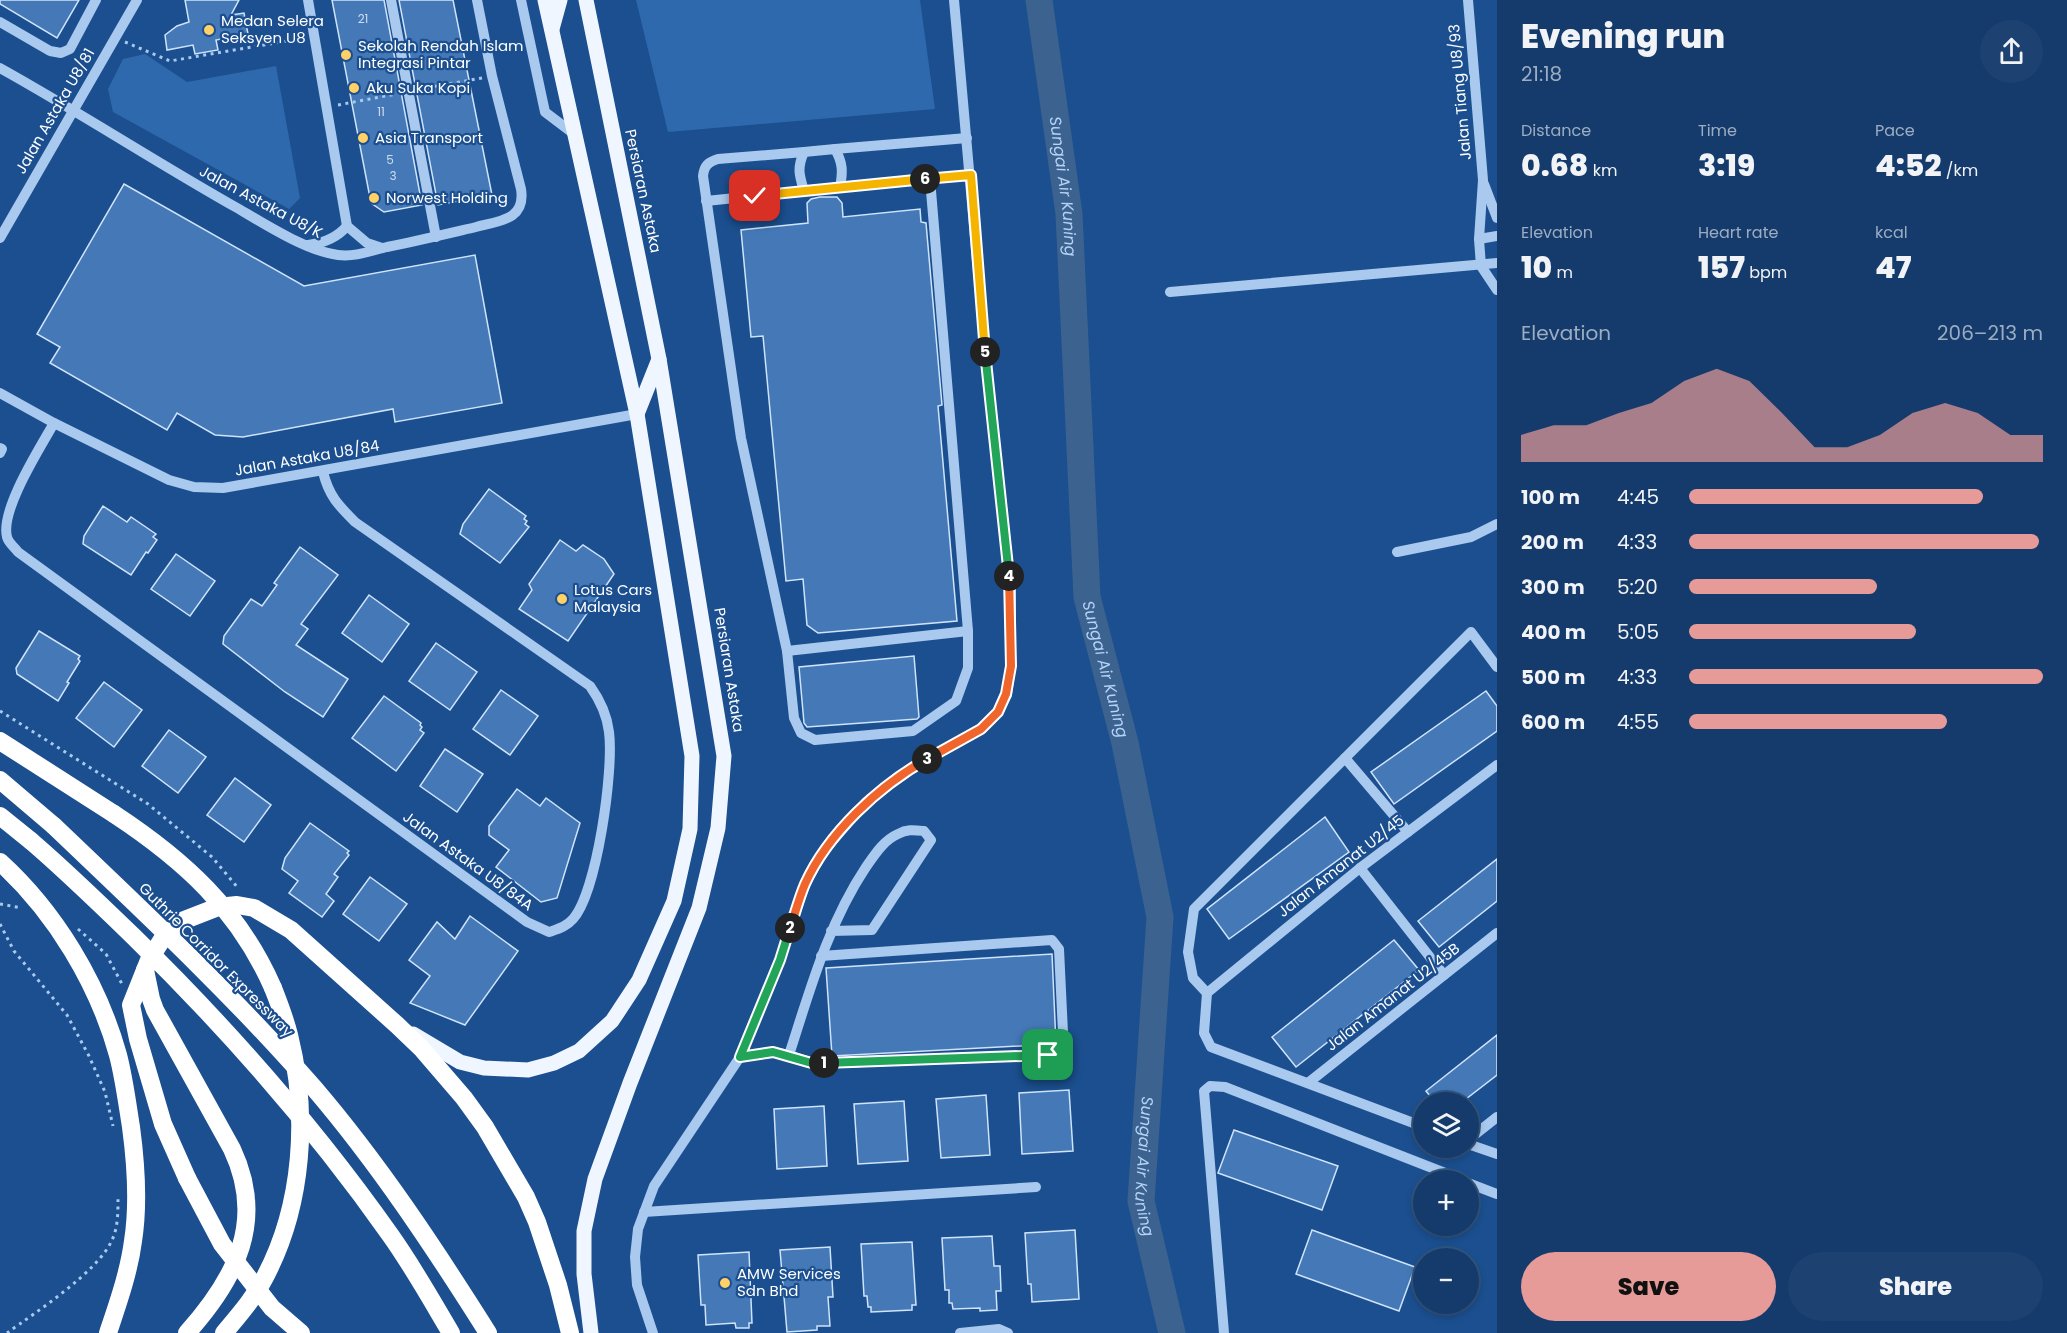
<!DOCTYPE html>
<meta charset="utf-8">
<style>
body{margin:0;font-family:Poppins,sans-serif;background:#1d4271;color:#f1f3f6;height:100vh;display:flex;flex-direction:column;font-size:22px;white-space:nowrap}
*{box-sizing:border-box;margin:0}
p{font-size:20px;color:#9dadc1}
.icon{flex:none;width:33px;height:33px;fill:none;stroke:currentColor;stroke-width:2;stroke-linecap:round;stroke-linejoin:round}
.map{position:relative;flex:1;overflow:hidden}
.details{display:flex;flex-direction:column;background:#143b6b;width:570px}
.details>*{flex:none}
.fabs{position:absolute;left:1413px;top:1092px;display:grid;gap:12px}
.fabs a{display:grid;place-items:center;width:66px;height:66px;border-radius:50%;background:#143b6b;box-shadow:0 3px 9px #0003,0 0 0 2px #33557e;font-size:30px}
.pin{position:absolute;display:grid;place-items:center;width:51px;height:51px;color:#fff;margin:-26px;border-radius:12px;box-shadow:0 3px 9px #0006}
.km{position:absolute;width:30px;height:30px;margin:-15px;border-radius:50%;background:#222;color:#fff;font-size:16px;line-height:30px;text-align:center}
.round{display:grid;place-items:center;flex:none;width:63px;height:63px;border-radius:32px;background:#1d4271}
.summary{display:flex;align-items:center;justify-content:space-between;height:102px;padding:0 24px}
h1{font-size:33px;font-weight:800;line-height:45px}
.figures{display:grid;grid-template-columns:repeat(3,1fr);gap:9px;height:102px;padding:6px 24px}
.figures div{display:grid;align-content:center}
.figures b{font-size:30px;font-weight:800}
.figures small{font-size:16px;font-weight:400}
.figures p{font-size:16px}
.chart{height:168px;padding:12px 24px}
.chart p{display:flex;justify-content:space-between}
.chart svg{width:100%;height:108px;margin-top:6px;fill:#e69b98;opacity:.7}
.primary-button{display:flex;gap:12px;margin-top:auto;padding:12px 24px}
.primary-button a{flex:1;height:69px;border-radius:36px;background:#e69b98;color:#111;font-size:24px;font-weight:800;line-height:69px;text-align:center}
.primary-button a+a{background:#1d4271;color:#f1f3f6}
ul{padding:0 24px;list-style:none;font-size:20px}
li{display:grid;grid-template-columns:96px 72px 1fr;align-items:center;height:45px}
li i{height:15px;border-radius:8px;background:#e69b98}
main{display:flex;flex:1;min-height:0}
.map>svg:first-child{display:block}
.green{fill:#2e69ad}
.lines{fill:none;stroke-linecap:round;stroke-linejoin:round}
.river{stroke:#3c6290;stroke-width:27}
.building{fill:#4478b7;stroke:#cfe3fa;stroke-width:1.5}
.path{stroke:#a9c9ee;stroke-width:3;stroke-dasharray:3 4.5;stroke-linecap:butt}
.minor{stroke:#a9c9ee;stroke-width:10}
.major{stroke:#f0f6ff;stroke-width:15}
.highway{stroke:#fff;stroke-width:18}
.highway-bridge{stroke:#fff;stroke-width:18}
.split-1-casing{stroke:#fff;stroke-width:12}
.split-2-casing{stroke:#fff;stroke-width:12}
.split-3-casing{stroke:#fff;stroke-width:12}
.split-4-casing{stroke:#fff;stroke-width:12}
.split-5-casing{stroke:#fff;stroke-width:12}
.split-6-casing{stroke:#fff;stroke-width:12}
.split-7-casing{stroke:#fff;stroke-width:12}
.split-1{stroke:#22a559;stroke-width:8}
.split-2{stroke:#22a559;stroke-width:8}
.split-3{stroke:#f0652b;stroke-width:8}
.split-4{stroke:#f0652b;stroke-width:8}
.split-5{stroke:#22a559;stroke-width:8}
.split-6{stroke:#f5b400;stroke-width:8}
.split-7{stroke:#f5b400;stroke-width:8}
.poi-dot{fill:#ffd166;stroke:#1b4f8f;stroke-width:2}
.labels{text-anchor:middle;stroke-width:4.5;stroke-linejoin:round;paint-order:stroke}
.number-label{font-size:12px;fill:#d0dded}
.poi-label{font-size:15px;fill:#fff;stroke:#1b4f8f;text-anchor:start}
.street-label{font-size:15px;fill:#fff;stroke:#1b4f8f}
.water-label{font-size:16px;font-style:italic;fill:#b5d3f5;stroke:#1b4f8f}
</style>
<main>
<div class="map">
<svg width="1497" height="1333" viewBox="0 0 1497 1333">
<rect width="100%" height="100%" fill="#1b4f8f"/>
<!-- green -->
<g class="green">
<path d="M636,0h284l15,109 -267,23z"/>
<path d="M145,54l42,28 89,-16 24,132 -11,11 -176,-97 -5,-23 15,-30z"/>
</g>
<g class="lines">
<!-- river -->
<path class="river" id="s1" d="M1039,0l30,214 18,383 38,146 35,174 -19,284 31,132"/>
</g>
<!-- building -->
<g class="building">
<path d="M0,0h79l-22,38 -57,-34z"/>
<path d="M185,0h54l-8,15 13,-2 4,21 -32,6 2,10 -23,4 -2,-9 -26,5 -2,-15 12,-9 12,-4z"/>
<path d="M332,0h52l38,205 -38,7 -13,-9z"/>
<path d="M399,0h54l39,195 -54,10z"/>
<path d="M124,184l180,102 171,-31 27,148 -107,19 -2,-13 -150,28 -28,-2 -38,-22 -10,17 -117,-67 10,-16 -23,-13z"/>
<path d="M820,197h17l5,6 1,14 77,-8 1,13 5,1 16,182 -4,1 19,215 -139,12 -11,-8 -4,-46 -17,2 -23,-245 -12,1 -10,-107 67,-7 -1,-20 4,-4z"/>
<path d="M489,489l37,27 -2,3 3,2 -2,3 4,3 -29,36 -40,-29 3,-10z"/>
<path d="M103,506l24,16 4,-5 25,17 -3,3 4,3 -9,13 -2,-1 -15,23 -48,-31 1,-8z"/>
<path d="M560,540l16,11 7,-6 21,14 10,15 -46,67 -49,-32 13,-19 -3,-6z"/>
<path d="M300,547l38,28 -37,49 7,5 -12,16 52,34 -25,38 -38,-25 -62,-48 1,-8 27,-37 11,7 15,-21 -3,-2z"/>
<path d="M176,554l39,27 -25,35 -39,-27z"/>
<path d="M369,595l40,29 -27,38 -40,-29z"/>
<path d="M39,631l41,25 -2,3 2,2 -13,21 2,1 -11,18 -41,-27 -1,-6z"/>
<path d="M436,643l41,29 -27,38 -41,-29z"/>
<path d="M914,656l5,61 -2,2 -110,8 -3,-4 -5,-56z"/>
<path d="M104,682l38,28 -28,37 -38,-29z"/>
<path d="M501,690l37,26 -28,39 -37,-26z"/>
<path d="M1486,691l11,15v25l-103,73 -23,-32z"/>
<path d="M384,696l37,27 -1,2 2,2 -2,3 4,3 -28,38 -44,-33z"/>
<path d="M169,730l37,27 -28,36 -36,-27z"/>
<path d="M445,749l38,25 -26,38 -37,-26z"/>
<path d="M235,778l36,27 -27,37 -37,-27z"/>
<path d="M517,789l23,17 6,-8 34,25 -23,75 -16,4 -45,-35 13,-17 -20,-15v-9z"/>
<path d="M1325,817l24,35 -120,87 -22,-30z"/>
<path d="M310,823l39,28 -2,2 2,2 -15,19 4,3 -12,17 8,7 -12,16 -33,-24 9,-12 -16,-12 3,-11z"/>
<path d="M1497,859v42l-58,46 -21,-26z"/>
<path d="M370,877l37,27 -28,37 -36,-27z"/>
<path d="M470,916l48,35 -53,74 -55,-22 20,-27 -21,-16 28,-38 18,17z"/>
<path d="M1394,940l25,30 -123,97 -24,-30z"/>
<path d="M1052,954l4,90 -224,12 -6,-88z"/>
<path d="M1497,1035v40l-35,27h-27l-9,-11z"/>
<path d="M1069,1090l4,61 -51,3 -3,-61z"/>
<path d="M986,1095l4,60 -49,3 -5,-59z"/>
<path d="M904,1101l4,60 -50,3 -4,-60z"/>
<path d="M824,1106l3,60 -50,3 -3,-60z"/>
<path d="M1234,1130l104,36 -16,44 -104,-37z"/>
<path d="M1075,1230l4,69 -47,3 -1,-18h-3l-3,-51z"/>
<path d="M1312,1230l103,37 -16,44 -103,-37z"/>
<path d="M992,1236l2,30h6l1,25h-5l1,19 -17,1v-3l-27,1 -1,-6h-3v-13h-4l-3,-52z"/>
<path d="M912,1242l4,63h-4v5l-41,2v-5h-3l-1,-11h-3l-3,-52z"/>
<path d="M830,1247l3,50h-5l2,29h-13v4l-30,2 -7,-82z"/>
<path d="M749,1252l3,71h-3v5h-13l-1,-5 -29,2 -1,-20h-4l-3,-50z"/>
</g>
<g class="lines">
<!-- path -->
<g class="path">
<path d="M125,42l45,19 123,-21"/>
<path d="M420,89l62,-11"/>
<path d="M338,105l58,-11"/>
<path d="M0,711l148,93 64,53 26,31"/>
<path d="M0,904l22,4"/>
<path d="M0,924l14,27 53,64 22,41 16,36 8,34"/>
<path d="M78,929l28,25 16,30"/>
<path d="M7,1333c29,-21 91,-61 105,-93 6,-12 6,-28 6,-41"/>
</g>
<!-- minor -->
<g class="minor">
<path d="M308,0l39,226 20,17 15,5"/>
<path d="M391,0l45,237"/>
<path d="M521,0l24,112 29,22"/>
<path d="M1468,0l15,180 -4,59 2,27 16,24"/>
<path d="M0,22l50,29 11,2 9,-4 26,-49"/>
<path d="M0,68c81,45 159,96 239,141 27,16 68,42 99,46 18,2 32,-4 49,-8 30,-6 59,-13 89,-20 23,-6 50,-7 45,-38l-29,-113 -15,-76"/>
<path d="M835,149c8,14 8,23 5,38l-36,4c-5,-17 -7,-23 0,-39z"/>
<path d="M835,149l132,-11"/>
<path d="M804,152l-86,7c-10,3 -14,7 -15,17l38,262 46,213 7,67 7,15 14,7 98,-9 43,-30 12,-33v-37l-38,-452"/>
<path d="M1484,184l13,34"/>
<path d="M840,187l131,-12"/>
<path d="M706,201l98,-10"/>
<path d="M0,238l137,-238"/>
<path d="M1479,239l18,-3"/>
<path d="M308,245c16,-2 29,-7 39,-19"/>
<path d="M1170,292l327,-29"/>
<path d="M0,393l54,30 115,57 25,7 29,1 414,-74"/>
<path d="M54,423c-14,25 -54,87 -47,114 1,5 7,10 11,15l509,370 22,10c9,-3 17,-5 24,-13 24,-27 41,-149 36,-187 -2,-17 -9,-32 -19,-46l-235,-164c-17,-17 -26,-26 -32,-50"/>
<path d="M0,448l2,1 -2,4"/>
<path d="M1397,552l74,-15 26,-13"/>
<path d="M787,651l181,-20"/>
<path d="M1345,758l63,74"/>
<path d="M1360,868l84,107"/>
<path d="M1207,993l-14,-15 -5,-26 6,-43 277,-277 26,35"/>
<path d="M1207,993l153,-125 137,-103"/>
<path d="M1207,993l-3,40 7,14 213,80"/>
<path d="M789,1055c21,-65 39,-131 77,-188 9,-13 18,-27 32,-33 9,-5 16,-4 26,-3l7,9 -59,90 -41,1"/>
<path d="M740,1057l33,-5 16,3 26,9 249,-10 -5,-105 -7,-9 -231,16"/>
<path d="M1308,1083l189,-150"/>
<path d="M1468,1140l29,-23"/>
<path d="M1468,1144l29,10"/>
<path d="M1468,1183l29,11"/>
<path d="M644,1212l392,-25"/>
<path d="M653,1333l-16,-48 -2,-28 3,-28 16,-43 86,-129 40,-97 25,-76 18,-32 43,-50 54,-39 61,-34 17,-17 9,-17 4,-29v-76l-26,-239 -31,-351"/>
<path d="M960,1333l39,-4 9,4"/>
<path d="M1224,1333l-20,-242 6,-5 15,1 238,93"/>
</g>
<!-- major -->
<g class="major">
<path d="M586,0l73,359 65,397 -6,72 -19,80 -69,175 -35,96 -11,52v43l7,59"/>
<path d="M552,29l8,-29"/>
<path d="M637,414l22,-55"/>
<path d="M413,1034l47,28 24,6 44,2 26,-7 25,-12 33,-30 27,-41 35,-79 16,-72 2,-73 -55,-342 -92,-414"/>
</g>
<!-- highway -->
<g class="highway">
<path d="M0,741l114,73"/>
<path d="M0,780l54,46"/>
<path d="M0,816l31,25"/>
<path d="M0,862c55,50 98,121 118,193 6,23 9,47 13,72 5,37 8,76 2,114 -4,31 -15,62 -25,92"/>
<path d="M145,970l6,29 4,11 77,139c34,72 4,129 -45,184"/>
<path d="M187,1178l-24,-54 -25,-85 -7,-34 18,-45 14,-22 19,-17 36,-14 19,-2 17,3 37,22 106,95 24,23 43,50 21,29 41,70 11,25 21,63 12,48"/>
<path d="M224,1333c15,-18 30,-35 41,-56 38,-72 44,-162 24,-242 -4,-16 -10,-32 -16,-47"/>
</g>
<!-- highway-bridge -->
<g class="highway-bridge">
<path d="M114,814c70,46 125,96 159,174"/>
<path d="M54,826c89,85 179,169 260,262 65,76 121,161 174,245"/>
<path d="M31,841c35,30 69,63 103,96 94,92 181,191 257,299 22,31 41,65 60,97"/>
<path d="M187,1178l35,66 50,64 29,25"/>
</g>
</g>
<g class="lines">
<defs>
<path id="split-1" d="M824,1063l224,-8"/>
<path id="split-2" d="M790,928l-10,32 -40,97 33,-5 42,12 9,-1"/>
<path id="split-3" d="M790,928c5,-14 9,-30 15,-44 23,-51 74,-98 122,-125"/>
<path id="split-4" d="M927,759l54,-30 17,-17 8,-18 5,-28 -2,-90"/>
<path id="split-5" d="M985,352l24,224"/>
<path id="split-6" d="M925,179l46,-4 14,177"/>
<path id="split-7" d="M755,196l170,-17"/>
</defs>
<!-- split-1 casing -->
<use href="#split-1" class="split-1-casing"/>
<!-- split-2 casing -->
<use href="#split-2" class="split-2-casing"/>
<!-- split-3 casing -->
<use href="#split-3" class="split-3-casing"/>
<!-- split-4 casing -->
<use href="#split-4" class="split-4-casing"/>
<!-- split-5 casing -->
<use href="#split-5" class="split-5-casing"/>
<!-- split-6 casing -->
<use href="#split-6" class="split-6-casing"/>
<!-- split-7 casing -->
<use href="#split-7" class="split-7-casing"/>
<!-- split-1 -->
<use href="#split-1" class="split-1"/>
<!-- split-2 -->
<use href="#split-2" class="split-2"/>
<!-- split-3 -->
<use href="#split-3" class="split-3"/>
<!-- split-4 -->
<use href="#split-4" class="split-4"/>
<!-- split-5 -->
<use href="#split-5" class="split-5"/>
<!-- split-6 -->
<use href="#split-6" class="split-6"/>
<!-- split-7 -->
<use href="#split-7" class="split-7"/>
</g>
<!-- markers -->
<g class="poi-dot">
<circle cx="209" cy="30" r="6"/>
<circle cx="346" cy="55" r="6"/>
<circle cx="354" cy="88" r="6"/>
<circle cx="363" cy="138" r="6"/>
<circle cx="374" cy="198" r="6"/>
<circle cx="562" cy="599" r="6"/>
<circle cx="725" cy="1283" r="6"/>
</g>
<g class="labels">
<!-- number labels -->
<g class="number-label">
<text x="363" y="23">21</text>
<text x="381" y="116">11</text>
<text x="390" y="164">5</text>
<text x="393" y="180">3</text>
</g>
<!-- poi labels -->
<g class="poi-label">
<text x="221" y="26">Medan Selera<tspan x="221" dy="17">Seksyen U8</tspan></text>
<text x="358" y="51">Sekolah Rendah Islam<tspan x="358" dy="17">Integrasi Pintar</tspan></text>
<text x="366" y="93">Aku Suka Kopi</text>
<text x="375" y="143">Asia Transport</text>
<text x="386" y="203">Norwest Holding</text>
<text x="574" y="595">Lotus Cars<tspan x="574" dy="17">Malaysia</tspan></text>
<text x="737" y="1279">AMW Services<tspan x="737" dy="17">Sdn Bhd</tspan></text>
</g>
<!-- street labels -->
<g class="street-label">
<text transform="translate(1460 92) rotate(-95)" y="5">Jalan Tiang U8/93</text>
<text transform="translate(55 111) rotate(-60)" y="5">Jalan Astaka U8/81</text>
<text transform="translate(643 191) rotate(78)" y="5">Persiaran Astaka</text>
<text transform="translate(261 202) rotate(28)" y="5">Jalan Astaka U8/K</text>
<text transform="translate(307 458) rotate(-10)" y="5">Jalan Astaka U8/84</text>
<text transform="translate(729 670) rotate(81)" y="5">Persiaran Astaka</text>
<text transform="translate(468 861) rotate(36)" y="5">Jalan Astaka U8/84A</text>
<text transform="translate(1341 866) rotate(-38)" y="5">Jalan Amanat U2/45</text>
<text transform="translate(216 960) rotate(45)" y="5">Guthrie Corridor Expressway</text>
<text transform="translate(1393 997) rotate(-38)" y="5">Jalan Amanat U2/45B</text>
</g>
<!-- water labels -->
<g class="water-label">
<text dy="6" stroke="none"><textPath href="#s1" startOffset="188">Sungai Air Kuning</textPath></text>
<text dy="6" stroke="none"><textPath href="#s1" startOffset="674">Sungai Air Kuning</textPath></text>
<text dy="6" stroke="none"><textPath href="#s1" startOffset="1178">Sungai Air Kuning</textPath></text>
</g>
</g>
</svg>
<div class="fabs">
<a><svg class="icon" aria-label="layers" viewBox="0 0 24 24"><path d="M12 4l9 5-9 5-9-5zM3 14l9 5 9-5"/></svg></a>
<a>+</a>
<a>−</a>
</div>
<div class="pin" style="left:1048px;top:1055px;background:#1e9e55"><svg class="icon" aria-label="arrive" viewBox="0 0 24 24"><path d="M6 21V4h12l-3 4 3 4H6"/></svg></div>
<div class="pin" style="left:755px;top:196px;background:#d93025"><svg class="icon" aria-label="check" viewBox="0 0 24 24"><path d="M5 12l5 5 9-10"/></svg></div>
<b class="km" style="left:824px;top:1063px">1</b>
<b class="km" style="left:790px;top:928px">2</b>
<b class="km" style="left:927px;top:759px">3</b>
<b class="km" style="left:1009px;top:576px">4</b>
<b class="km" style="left:985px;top:352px">5</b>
<b class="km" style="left:925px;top:179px">6</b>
</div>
<section class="details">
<div class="summary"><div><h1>Evening run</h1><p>21:18</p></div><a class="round"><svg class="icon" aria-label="share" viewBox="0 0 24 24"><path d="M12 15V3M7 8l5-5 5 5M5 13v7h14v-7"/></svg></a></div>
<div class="figures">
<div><p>Distance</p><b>0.68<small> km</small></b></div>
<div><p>Time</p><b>3:19</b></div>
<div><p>Pace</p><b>4:52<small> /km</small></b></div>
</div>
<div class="figures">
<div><p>Elevation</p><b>10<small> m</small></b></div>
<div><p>Heart rate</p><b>157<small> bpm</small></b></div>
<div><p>kcal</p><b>47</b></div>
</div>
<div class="chart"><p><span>Elevation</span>206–213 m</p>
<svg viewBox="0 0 160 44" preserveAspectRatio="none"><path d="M0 44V33L10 29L20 29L30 24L40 20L50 11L60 6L70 11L80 24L90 38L100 38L110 33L120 24L130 20L140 24L150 33L160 33V44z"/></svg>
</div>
<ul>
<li><b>100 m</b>4:45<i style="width:83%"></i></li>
<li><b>200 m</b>4:33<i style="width:99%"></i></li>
<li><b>300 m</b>5:20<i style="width:53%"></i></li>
<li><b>400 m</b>5:05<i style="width:64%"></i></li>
<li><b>500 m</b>4:33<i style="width:100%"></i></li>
<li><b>600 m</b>4:55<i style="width:73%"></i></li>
</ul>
<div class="primary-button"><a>Save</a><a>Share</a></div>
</section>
</main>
